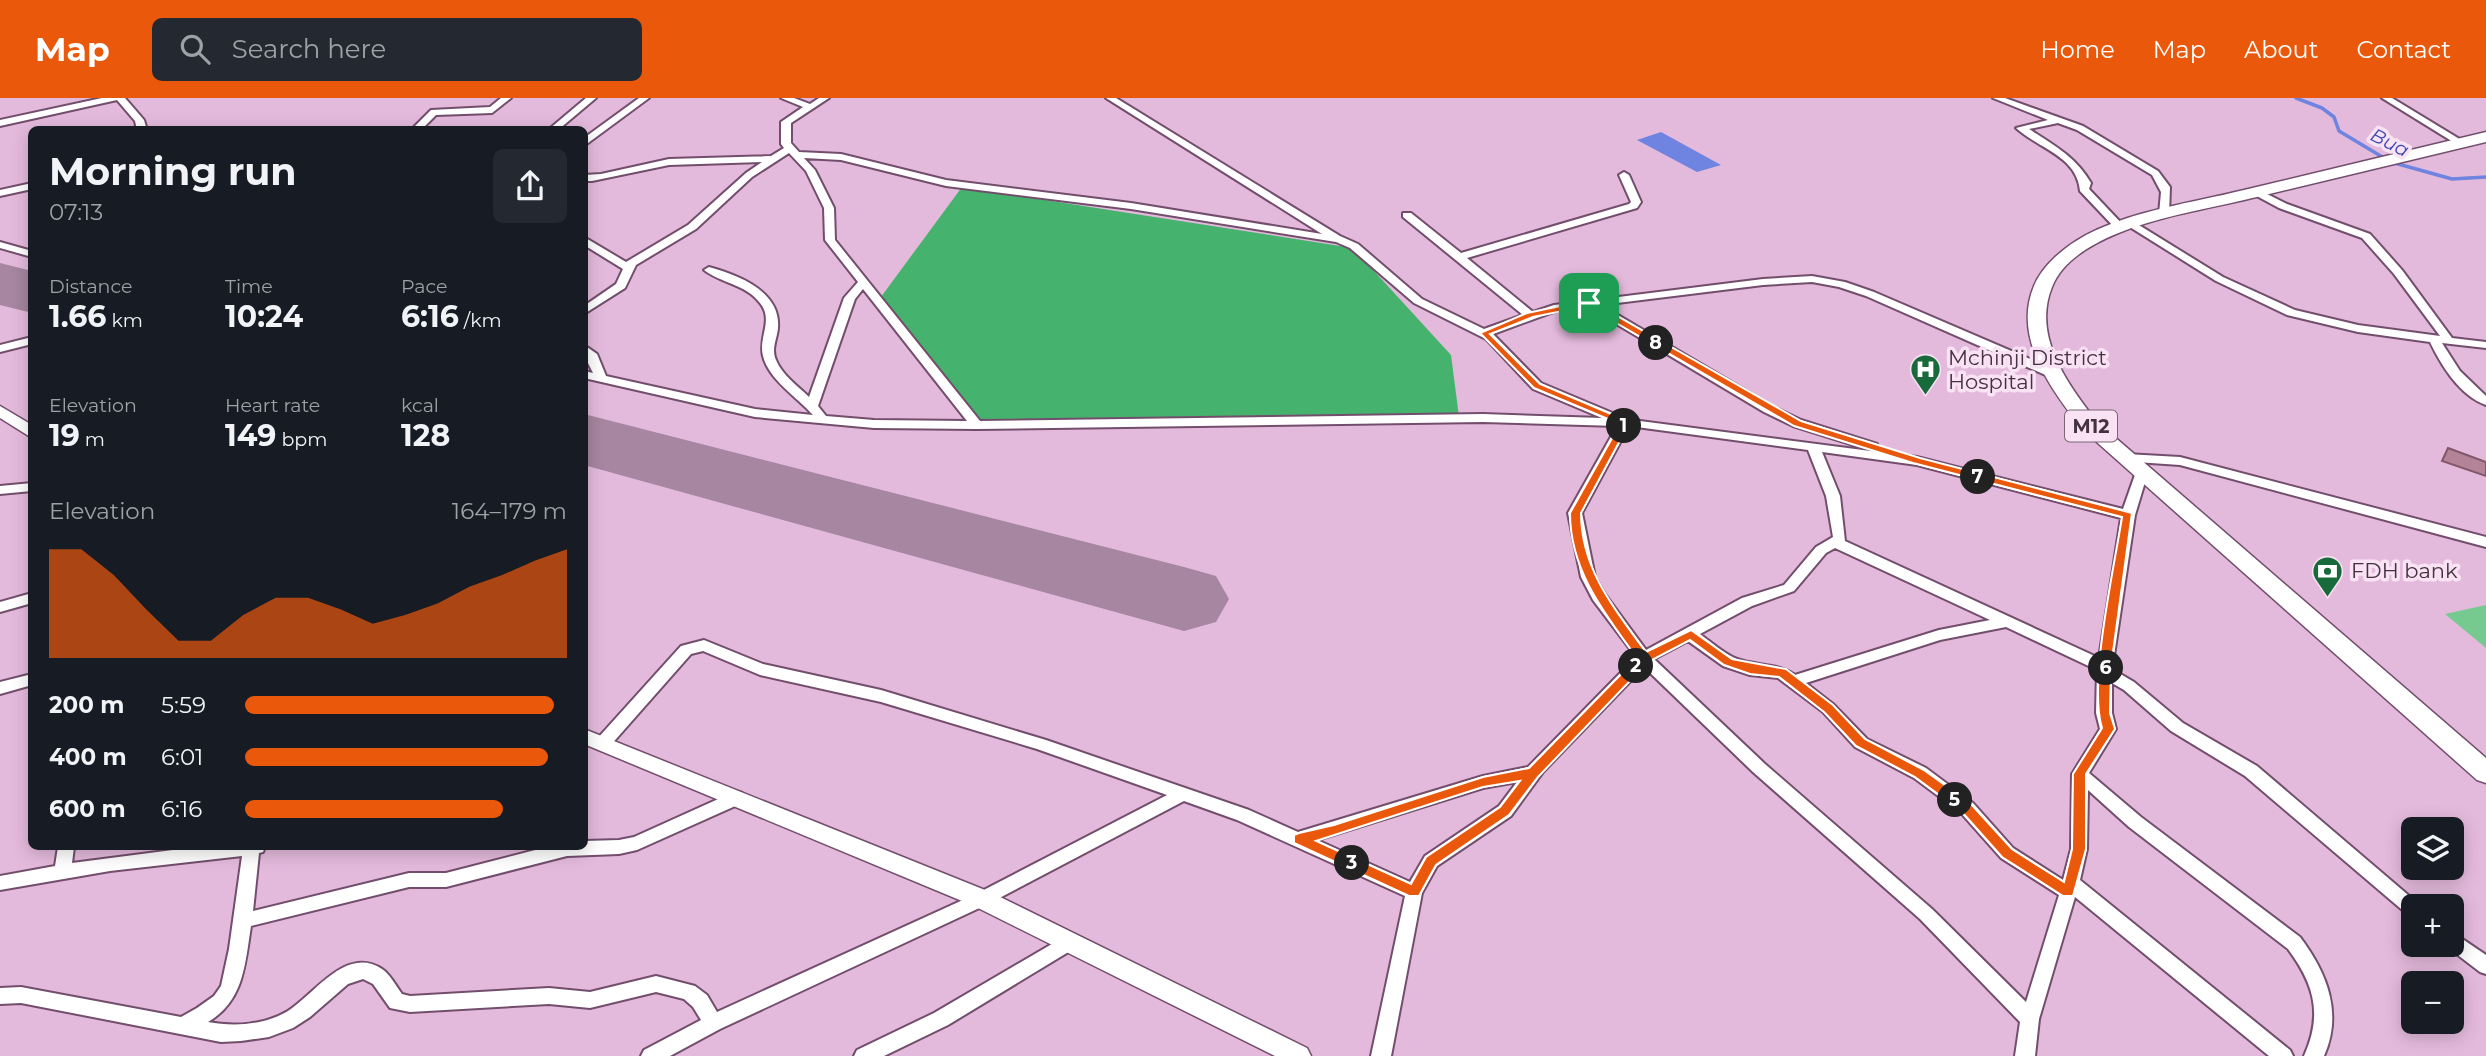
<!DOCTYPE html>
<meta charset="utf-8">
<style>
body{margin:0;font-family:Montserrat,sans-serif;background:#242831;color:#f1f3f6;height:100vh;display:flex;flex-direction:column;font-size:26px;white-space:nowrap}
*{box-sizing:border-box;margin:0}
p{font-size:23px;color:#9ea1a6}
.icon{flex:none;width:38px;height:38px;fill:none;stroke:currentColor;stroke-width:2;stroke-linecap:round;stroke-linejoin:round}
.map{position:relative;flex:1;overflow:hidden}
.sheet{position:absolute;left:28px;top:28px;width:560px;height:724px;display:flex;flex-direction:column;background:#171b24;border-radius:10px;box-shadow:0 4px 18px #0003}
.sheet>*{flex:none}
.tools{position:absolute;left:2401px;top:719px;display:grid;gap:14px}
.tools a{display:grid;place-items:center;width:63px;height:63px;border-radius:10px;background:#171b24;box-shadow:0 4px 18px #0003;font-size:35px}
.pin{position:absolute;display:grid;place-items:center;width:60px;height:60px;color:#fff;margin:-30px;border-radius:14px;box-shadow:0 4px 10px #0006}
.km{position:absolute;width:35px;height:35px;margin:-18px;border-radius:50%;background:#222;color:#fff;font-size:19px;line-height:35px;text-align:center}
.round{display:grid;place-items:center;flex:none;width:74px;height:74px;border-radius:10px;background:#242831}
.headline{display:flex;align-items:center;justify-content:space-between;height:119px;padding:0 21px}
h1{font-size:38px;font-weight:700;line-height:52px}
.figures{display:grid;grid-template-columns:repeat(3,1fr);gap:10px;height:119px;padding:7px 21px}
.figures div{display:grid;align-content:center}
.figures b{font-size:30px;font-weight:700}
.figures small{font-size:19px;font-weight:400}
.figures p{font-size:19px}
.chart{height:196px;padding:14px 21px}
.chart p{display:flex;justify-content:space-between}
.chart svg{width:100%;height:126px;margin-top:7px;fill:#ea580c;opacity:.7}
ul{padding:0 21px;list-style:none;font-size:23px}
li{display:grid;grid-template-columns:112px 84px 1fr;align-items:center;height:52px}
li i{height:18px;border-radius:9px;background:#ea580c}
header{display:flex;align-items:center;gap:42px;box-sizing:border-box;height:98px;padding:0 35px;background:#ea580c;color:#fff}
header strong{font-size:33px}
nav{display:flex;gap:38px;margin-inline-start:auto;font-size:24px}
.search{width:490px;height:63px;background:#242831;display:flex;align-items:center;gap:18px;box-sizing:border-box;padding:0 24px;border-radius:10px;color:#9ea1a6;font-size:26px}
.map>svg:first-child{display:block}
.green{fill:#76ca90}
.forest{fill:#45b26d}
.water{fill:#6f84e1}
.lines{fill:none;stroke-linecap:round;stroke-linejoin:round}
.stream{stroke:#6f84e1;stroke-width:3.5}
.runway{fill:#a686a0;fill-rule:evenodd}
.building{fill:#b48397;stroke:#835669;stroke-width:2}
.minor-casing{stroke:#724e6c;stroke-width:4}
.tertiary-casing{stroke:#724e6c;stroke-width:3}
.trunk-casing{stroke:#724e6c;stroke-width:3}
.minor{fill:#fff;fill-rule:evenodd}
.tertiary{fill:#fff;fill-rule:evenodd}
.trunk{fill:#fff;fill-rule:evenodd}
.route{fill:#ea580c;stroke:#fff;stroke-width:2;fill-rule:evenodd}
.labels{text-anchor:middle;stroke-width:7;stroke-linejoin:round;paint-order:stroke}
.far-water-label{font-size:19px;font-style:italic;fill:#3945b3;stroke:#f8e2f4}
.shield{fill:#f8e2f4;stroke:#796776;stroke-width:2}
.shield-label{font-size:19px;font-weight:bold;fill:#433240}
.poi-label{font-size:21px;fill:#433240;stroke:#f8e2f4;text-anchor:start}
</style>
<header>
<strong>Map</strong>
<div class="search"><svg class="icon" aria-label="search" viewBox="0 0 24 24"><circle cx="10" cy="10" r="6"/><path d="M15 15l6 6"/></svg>Search here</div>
<nav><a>Home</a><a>Map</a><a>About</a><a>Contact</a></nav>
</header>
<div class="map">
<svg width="2486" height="958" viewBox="0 0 2486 958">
<rect width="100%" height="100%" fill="#e4badc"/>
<!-- green -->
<path class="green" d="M2486,507v43l-41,-34z"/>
<!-- forest -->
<path class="forest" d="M962,89l391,61 98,107 8,62 -479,8 -102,-124z"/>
<!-- water -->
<path class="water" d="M1661,34l60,33 -24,7 -60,-32z"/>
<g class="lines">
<!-- stream -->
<g class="stream">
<path d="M2296,0l26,10 12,9 5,14 45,27"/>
<path d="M2391,64l61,17 34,-2"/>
</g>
<!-- runway -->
<g class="runway">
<path d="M0,165l32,8v42l-32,-8z"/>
<path d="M584,316l600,153 32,9 13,23 -13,23 -32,9 -600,-166z"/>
</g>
</g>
<!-- building -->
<path class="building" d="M2448,350l38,14v14l-44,-15z"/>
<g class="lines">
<defs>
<g id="minor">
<path d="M102,0h23l19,22 3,10h-10l-2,-9 -18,-21 -117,26v-6z"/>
<path d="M501,0h10l-19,15 -56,2 -15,15h-10l20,-20 59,-3z"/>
<path d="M586,0h10l-38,32h-10z"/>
<path d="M639,0h10l-65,48v-8z"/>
<path d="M781,0h13l16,6 9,-6h10l-38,25v20l8,9 42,2 105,26 185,23 191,31 -216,-136h10l224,138 18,8 64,55 62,30 39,-14 -120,-98v-4h8l50,40 168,-49 2,-2 -12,-27 5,-3 5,3 12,27 -4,6 -170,50 66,54 21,-7 209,-26 49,-3 33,6 29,10 184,79v6h-8l-184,-81 -27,-9 -27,-5 -49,3 -162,20 171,101 29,14 76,24 2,3 -6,4 -80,-25 -29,-14 -176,-105 -32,4 -63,23 48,49 74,31 2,4 300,39 206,52 13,-37 1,-3h10l1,3 -13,43 -23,154 22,13 49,41 74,43 164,140h-8v10l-6,-2 -162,-138 -74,-45 -47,-41 -12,-7v30l4,16 -27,44 52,44 159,120c27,36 43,76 24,119h-20c19,-42 10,-72 -16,-107l-159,-122 -41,-37 -1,59 -7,31 210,170 3,6h-24l-194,-159 -36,122 -4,37h-20l5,-34 -100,-103 -167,-147 -109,-105 -101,105 -32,44 -74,50 -15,27 -31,163h-20l34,-160 -168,-76 -53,-19 -196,103 -268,125 -50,27h-29l3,-6 57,-30 -8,-13 -9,-8 -28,-7 -66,16 -41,-4 -139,8 -20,-4 -17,-24 -10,-5 -15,5 -38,33 -17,11 -24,9 -28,4 -20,1 -200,-39 -21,1v-16l21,-1 160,30 16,-9 17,-12 7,-10 8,-37 13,-93 -132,15 -110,19v-14l55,-10 3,-19h16l-2,16 124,-16h69l-2,5 -4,1 -6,58 156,-38h37l101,-26h37v-6l35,-1 15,-3 102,-46 6,2 2,5 -2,5 -105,47 -18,4 -52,2 -121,31h-37l-158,39c-6,38 -7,75 -43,96 26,5 57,3 80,-11 26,-16 58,-66 94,-42 8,5 14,17 20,25l8,2 139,-8 41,4 66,-16 39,10 12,9 10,17 259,-118 191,-99 -130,-46 -156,-47 -121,-27 -57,-24 -12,3 -82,93 -6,2 -6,-2 -2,-4 2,-4 84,-93 23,-6 59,24 118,26 165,50 203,70 49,22 185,-56 45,-9 108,-110 -43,-57 -12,-23 -13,-64 49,-87 -134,-4 -506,7 -103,-1 -119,-11 -171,-39v-7l9,2 -9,-18v-10l13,9 9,22 149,33 58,6c-16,-18 -44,-35 -50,-59 -5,-19 11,-36 -3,-53 -14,-19 -40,-20 -56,-33l5,-3c29,8 72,24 69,61 -1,11 -7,21 -2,32 6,15 22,26 33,37l35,-99 14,-16 -33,-42 -1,-32 -18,-37 -17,-18 -37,24 -56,52 -60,36 -11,23 -41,26v-8l32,-22 7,-15 -39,-24v-8l42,25 62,-37 58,-52 16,-11 -93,3 -77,16h-8v-6l17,-1 68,-15 102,-3 13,-8 -3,-4v-22l22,-15zM804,60l37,2 105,26 185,23 205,33 14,6 64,55 72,36 47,50 69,29 -119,-4 -503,7 -145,-181 -1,-32 -19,-38zM863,191l104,132 -93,-1 -48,-4 -8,-10 37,-107zM1629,328l179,24 18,46 7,41 -17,10 -32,38 -42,13 -96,52 -42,-57 -9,-16 -13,-64zM1822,354l95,13 204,53 -22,140 -254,-117 -5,-45zM1835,450l155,72 -51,10 -144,45c-16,-12 -39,-9 -58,-16 -13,-5 -26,-17 -37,-25l52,-28 42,-15 32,-38zM2006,529l91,43 -1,43 4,16 -28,45 -1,75 -8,31 -50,-32 -40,-45 -47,-35 -59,-29 -34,-35 -27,-21 134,-43zM1688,543l35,25 27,9 28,3 45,34 32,35 59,31 47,35 40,45 58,37 -33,107 -94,-93 -167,-145 -111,-105zM1517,684l-18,24 -74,50 -15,26 -93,-42 166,-52z"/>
<path d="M1993,0h12l78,28 75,45 12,16 -1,27 -5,3 -5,-3 2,-22 -9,-17 -75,-45 -19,-7 -29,6c25,16 47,28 62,54l-2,6 36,38 -5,3 -4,-1 -36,-38c-3,-35 -41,-42 -64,-63l32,-8z"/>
<path d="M2382,0h10l74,45 -8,2z"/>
<path d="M32,85v6l-32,7v-6z"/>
<path d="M2257,91l30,15 83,30 32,36 50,68 34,4v6l-44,-5 18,28 26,25v9c-26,-9 -45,-40 -56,-63l-72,-10 -71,-17 -71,-34 -91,-57 5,-3 4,1 89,55 72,33 63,15 82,11 -46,-62 -32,-36 -83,-30 -26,-14 -1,-2z"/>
<path d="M0,144l32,9v6l-32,-9z"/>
<path d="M32,239v7l-32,8v-7z"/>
<path d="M2126,356l54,3 306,80v10l-306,-82 -59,-4 -1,-3 1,-3z"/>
<path d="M32,385v8l-32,3v-8z"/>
<path d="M32,495v10l-32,9v-10z"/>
<path d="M32,576v11l-32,9v-12z"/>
<path d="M2452,834l34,23v19l-6,-2 -34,-26 6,-1z"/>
<path d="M1069,836l6,2 3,6 -3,6 -127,77 -64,31h-30l3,-6 77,-37z"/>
</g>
<g id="tertiary">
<path d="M0,308l32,19v13l-32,-20z"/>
<path d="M584,631l406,163 317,156 4,8h-36l-301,-150 -390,-162z"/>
</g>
<path id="trunk" d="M2486,34v10c-81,19 -161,39 -242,58 -43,10 -87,17 -128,34 -24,10 -54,27 -64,53 -20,49 15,96 44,134l390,337v25l-9,-3 -395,-351c-30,-39 -70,-91 -48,-143 9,-22 32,-40 52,-51 49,-25 105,-32 158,-45 81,-19 161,-39 242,-58z"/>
</defs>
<!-- minor casing -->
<use href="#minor" class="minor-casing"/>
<!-- tertiary casing -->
<use href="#tertiary" class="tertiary-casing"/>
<!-- trunk casing -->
<use href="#trunk" class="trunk-casing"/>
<!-- minor -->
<use href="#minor" class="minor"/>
<!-- tertiary -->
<use href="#tertiary" class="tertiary"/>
<!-- trunk -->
<use href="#trunk" class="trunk"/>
</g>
<!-- route -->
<path class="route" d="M1589,202l212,121 119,37 212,55 -21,154 -1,46 5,16 -29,45v75l-13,47h-10l-61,-39 -40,-45 -47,-35 -59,-31 -32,-34 -45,-35 -29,-3 -26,-9 -34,-25 -42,22 -110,115 -29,38 -73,50 -17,31h-10l-115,-53v-8l5,-2 35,-8 149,-48 46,-9 108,-110c-32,-44 -67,-87 -67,-145l50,-89 -86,-36 -54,-55 47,-20zM1587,208l207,120 119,37 209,54c-8,52 -34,165 -20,211l-29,46 -1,75 -8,33 -52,-33 -41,-45 -47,-34 -59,-31 -32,-34 -47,-36 -54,-10 -41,-29 -45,22c-31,-42 -65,-83 -65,-139l49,-91 -90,-38 -50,-50 43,-17zM1520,683l-20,26 -74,50 -15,27 -95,-43 167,-54z"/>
<!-- icons -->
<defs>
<symbol id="hospital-pin" viewBox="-11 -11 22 30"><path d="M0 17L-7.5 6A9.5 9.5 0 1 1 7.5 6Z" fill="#196a3a" stroke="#f8e2f4"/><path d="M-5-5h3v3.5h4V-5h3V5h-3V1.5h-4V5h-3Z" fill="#fff"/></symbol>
<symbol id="bank-pin" viewBox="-11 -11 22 30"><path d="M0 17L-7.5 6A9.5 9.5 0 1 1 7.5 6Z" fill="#196a3a" stroke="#f8e2f4"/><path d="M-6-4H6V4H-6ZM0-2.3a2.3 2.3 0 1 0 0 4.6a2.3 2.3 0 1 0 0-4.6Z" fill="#fff"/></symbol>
</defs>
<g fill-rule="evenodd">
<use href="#hospital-pin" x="1908" y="254" width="35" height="47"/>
<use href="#bank-pin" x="2310" y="456" width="35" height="47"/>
</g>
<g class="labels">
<!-- far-water labels -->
<g class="far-water-label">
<text transform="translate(2390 44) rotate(27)" y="7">Bua</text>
</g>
<!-- shield labels -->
<rect class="shield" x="2065" y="312.5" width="52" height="31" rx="5"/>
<g class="shield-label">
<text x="2091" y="335">M12</text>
</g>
<!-- poi labels -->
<g class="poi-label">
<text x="1948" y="267">Mchinji District<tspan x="1948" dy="24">Hospital</tspan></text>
<text x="2351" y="480">FDH bank</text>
</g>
</g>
</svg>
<div class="tools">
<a><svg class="icon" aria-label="layers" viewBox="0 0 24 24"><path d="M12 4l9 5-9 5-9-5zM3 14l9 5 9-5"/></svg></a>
<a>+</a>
<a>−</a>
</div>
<div class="pin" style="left:1589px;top:205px;background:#1e9e55"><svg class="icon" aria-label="arrive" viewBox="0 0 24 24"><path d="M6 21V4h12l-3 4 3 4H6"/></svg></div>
<b class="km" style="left:1624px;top:328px">1</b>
<b class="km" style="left:1636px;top:568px">2</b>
<b class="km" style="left:1352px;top:765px">3</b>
<b class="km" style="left:1955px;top:702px">5</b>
<b class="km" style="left:2106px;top:570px">6</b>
<b class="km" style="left:1978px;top:379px">7</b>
<b class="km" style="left:1656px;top:245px">8</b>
<section class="sheet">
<div class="headline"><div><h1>Morning run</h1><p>07:13</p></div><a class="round"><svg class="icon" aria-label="share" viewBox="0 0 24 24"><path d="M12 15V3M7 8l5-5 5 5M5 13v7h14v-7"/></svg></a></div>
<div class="figures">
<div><p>Distance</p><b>1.66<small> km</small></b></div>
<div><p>Time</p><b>10:24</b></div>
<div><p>Pace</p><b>6:16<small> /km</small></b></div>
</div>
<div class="figures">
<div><p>Elevation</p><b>19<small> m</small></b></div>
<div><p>Heart rate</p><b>149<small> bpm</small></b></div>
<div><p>kcal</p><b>128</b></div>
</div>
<div class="chart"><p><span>Elevation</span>164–179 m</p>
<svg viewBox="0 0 160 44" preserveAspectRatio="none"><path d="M0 44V6L10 6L20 15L30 27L40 38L50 38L60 29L70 23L80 23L90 27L100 32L110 29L120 25L130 19L140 15L150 10L160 6V44z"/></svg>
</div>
<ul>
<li><b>200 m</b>5:59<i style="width:96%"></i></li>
<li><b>400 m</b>6:01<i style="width:94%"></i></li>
<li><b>600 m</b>6:16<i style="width:80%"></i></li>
</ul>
</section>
</div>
